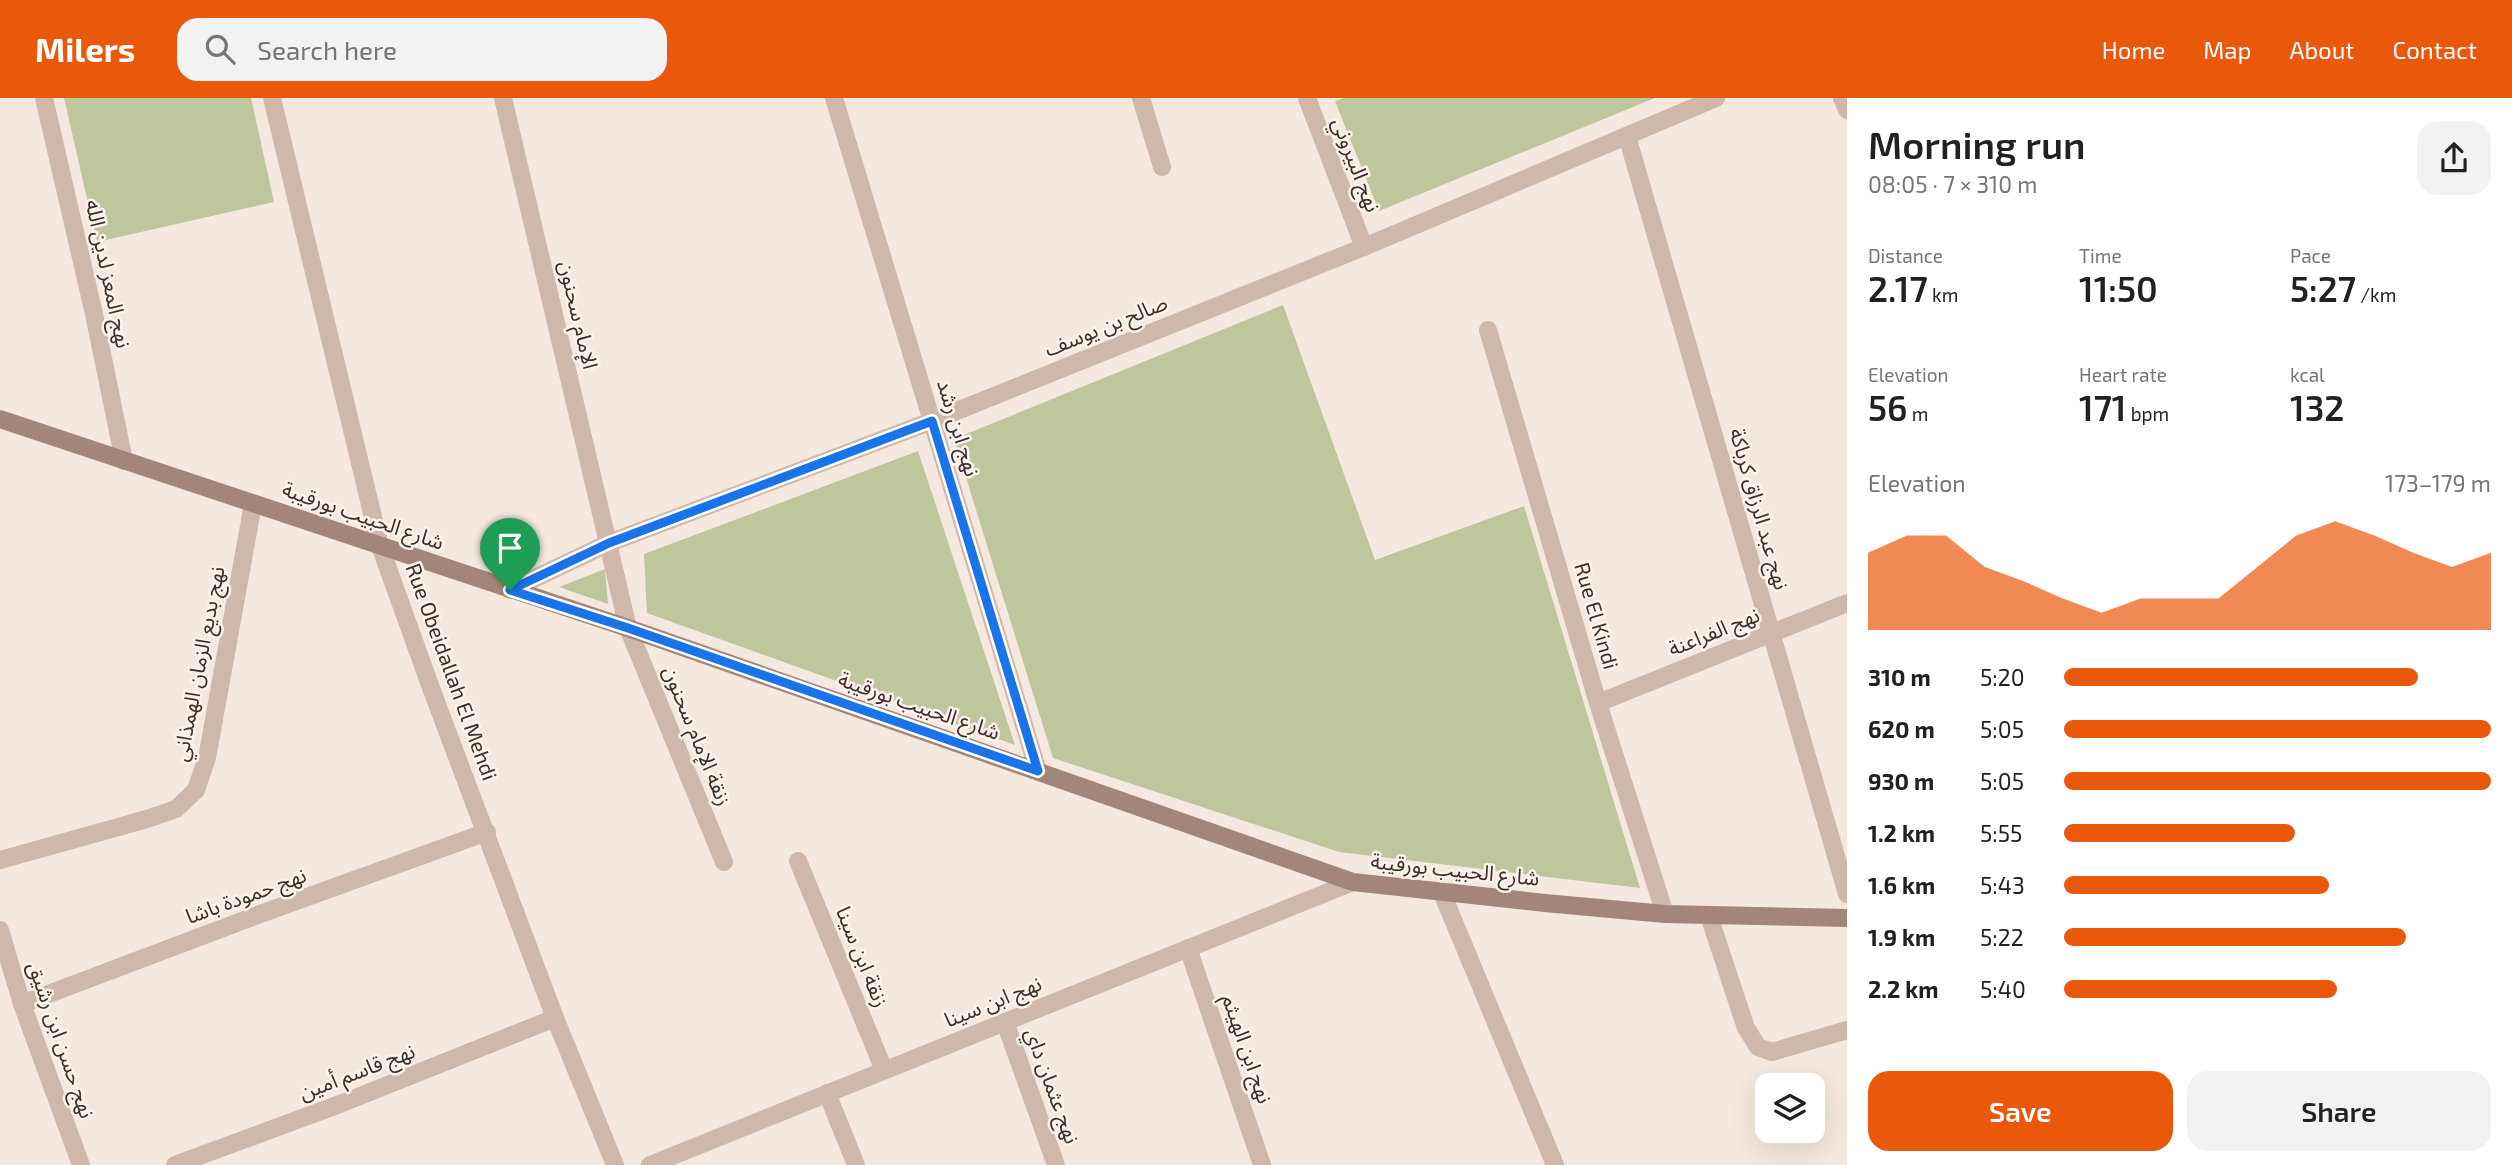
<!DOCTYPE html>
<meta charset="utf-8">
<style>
body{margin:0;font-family:"Exo 2","Noto Sans Arabic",sans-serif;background:#f2f2f2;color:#202124;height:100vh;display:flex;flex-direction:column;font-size:26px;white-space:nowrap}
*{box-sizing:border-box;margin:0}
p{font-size:23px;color:#757577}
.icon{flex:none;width:38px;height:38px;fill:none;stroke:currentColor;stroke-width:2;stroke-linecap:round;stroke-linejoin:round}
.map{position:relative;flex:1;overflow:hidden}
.details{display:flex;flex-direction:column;background:#fff;width:665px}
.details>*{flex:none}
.tools{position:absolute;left:1755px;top:975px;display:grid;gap:14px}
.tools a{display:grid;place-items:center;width:70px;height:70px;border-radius:14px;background:#fff;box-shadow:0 7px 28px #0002;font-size:35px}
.pin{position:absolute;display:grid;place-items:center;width:60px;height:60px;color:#fff;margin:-72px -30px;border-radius:50% 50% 50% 0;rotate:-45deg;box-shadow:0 0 7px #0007}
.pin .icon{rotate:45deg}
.round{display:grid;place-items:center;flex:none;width:74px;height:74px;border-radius:21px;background:#f2f2f2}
.head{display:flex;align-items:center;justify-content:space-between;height:119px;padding:0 21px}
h1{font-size:38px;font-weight:600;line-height:52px}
.figures{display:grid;grid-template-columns:repeat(3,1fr);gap:10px;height:119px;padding:7px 21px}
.figures div{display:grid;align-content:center}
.figures b{font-size:35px;font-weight:600}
.figures small{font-size:19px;font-weight:400}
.figures p{font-size:19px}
.chart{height:196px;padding:14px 21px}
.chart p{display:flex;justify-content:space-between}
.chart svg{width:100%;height:126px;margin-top:7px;fill:#ea580c;opacity:.7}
.button{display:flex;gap:14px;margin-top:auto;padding:14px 21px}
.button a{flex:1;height:80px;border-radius:21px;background:#ea580c;color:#fff;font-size:28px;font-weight:600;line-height:80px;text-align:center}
.button a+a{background:#f2f2f2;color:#202124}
ul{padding:0 21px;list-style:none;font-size:23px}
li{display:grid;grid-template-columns:112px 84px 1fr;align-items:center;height:52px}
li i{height:18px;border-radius:9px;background:#ea580c}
header{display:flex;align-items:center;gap:42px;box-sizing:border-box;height:98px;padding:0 35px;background:#ea580c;color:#fff}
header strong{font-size:33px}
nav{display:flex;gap:38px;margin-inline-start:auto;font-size:24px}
.search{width:490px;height:63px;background:#f2f2f2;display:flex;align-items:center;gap:18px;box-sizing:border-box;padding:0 24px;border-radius:21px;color:#757577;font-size:26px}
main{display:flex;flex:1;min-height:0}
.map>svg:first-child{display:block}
.green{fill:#bdc69d}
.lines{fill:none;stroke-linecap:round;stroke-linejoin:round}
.street{stroke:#cfb7a9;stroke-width:18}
.secondary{stroke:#a3857a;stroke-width:18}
.route-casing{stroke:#fff;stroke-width:14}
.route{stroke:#1a73e8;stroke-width:9}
.labels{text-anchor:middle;stroke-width:5;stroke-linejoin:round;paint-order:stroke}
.street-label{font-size:21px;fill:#3c2d29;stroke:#fcf3ec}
</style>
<header>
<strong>Milers</strong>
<div class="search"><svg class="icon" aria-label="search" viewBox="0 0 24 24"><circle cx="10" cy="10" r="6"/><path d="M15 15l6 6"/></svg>Search here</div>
<nav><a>Home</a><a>Map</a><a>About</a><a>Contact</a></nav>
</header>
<main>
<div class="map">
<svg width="1847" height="1067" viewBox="0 0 1847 1067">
<rect width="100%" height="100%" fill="#f5e9df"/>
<!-- green -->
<g class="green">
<path d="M64,0h187l23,104 -177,40z"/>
<path d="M1344,0h311l-276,113 -44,-110z"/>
<path d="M1283,207l92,255 149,-54 116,382 -301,-36 -286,-94 -99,-319z"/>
<path d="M918,353l97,294 -368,-132 -3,-59z"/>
<path d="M605,471l3,35 -49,-17z"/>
</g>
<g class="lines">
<!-- street -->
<g class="street">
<path d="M44,0l50,216 30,147"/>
<path d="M272,0l108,448 51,142 124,330 60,147"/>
<path d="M503,0l125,530 96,234"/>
<path d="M834,0l204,673"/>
<path d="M1141,0l21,69"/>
<path d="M1307,0l57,149"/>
<path d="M1842,0l5,12"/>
<path d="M1627,38l220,758"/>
<path d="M1488,232l110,373 67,211"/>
<path d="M510,492l99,-47 323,-122 432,-174 352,-149"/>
<path d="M1598,605l249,-100"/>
<path d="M0,762l147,-41 29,-10 20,-19 11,-32 46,-254"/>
<path d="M798,763l86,209"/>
<path d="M1442,795l113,272"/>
<path d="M1709,818l37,112 12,19 14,5 75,-22"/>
<path d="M0,832l22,74 59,161"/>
<path d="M1188,850l74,217"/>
<path d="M22,906l241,-91 224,-81"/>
<path d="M1005,924l51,143"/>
<path d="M827,995l29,72"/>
<path d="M175,1067l165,-61 215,-86"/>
<path d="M650,1067l703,-283"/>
</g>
<!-- secondary -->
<path class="secondary" d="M0,321l628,209 725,254 192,21 120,11 182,4"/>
</g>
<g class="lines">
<defs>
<path id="route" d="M932,323l106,350 -410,-143 -118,-38 99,-47z"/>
</defs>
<!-- route casing -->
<use href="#route" class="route-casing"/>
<!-- route -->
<use href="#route" class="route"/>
</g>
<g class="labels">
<!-- street labels -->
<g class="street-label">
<text transform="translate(1356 67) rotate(69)" y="7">نهج البيروني</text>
<text transform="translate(108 176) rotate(78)" y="7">نهج المعز لدين الله</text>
<text transform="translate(578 217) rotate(77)" y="7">الإمام سحنون</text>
<text transform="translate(1106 228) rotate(-22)" y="7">صالح بن يوسف</text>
<text transform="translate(958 330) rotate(73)" y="7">نهج ابن رشد</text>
<text transform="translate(1759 411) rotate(74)" y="7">نهج عبد الرزاق كرباكة</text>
<text transform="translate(363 418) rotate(19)" y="7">شارع الحبيب بورقيبة</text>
<text transform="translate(1596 518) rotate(74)" y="7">Rue El Kindi</text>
<text transform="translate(1714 534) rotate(-22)" y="7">نهج الفراعنة</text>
<text transform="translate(199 566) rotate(-79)" y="7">نهج بديع الزمان الهمذاني</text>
<text transform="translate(451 574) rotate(70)" y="7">Rue Obeidallah El Mehdi</text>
<text transform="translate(919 608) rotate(19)" y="7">شارع الحبيب بورقيبة</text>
<text transform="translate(697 638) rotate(68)" y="7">زنقة الإمام سحنون</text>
<text transform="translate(1455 772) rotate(6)" y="7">شارع الحبيب بورقيبة</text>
<text transform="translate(246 798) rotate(-20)" y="7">نهج حمودة باشا</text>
<text transform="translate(862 859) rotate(68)" y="7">زنقة ابن سينا</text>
<text transform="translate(993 904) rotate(-22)" y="7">نهج ابن سينا</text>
<text transform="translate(61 942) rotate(71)" y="7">نهج حسن ابن رشيق</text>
<text transform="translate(1247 951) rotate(71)" y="7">نهج ابن الهيثم</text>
<text transform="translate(357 974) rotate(-21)" y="7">نهج قاسم أمين</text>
<text transform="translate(1052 988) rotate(70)" y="7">نهج عثمان داي</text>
</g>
</g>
</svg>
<div class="tools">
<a><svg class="icon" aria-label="layers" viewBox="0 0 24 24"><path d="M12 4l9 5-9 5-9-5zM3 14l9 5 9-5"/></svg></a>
</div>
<div class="pin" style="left:510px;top:492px;background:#1e9e55"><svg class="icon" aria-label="arrive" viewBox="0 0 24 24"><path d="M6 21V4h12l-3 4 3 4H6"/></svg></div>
</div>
<section class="details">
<div class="head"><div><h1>Morning run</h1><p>08:05 · 7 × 310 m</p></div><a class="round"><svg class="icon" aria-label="share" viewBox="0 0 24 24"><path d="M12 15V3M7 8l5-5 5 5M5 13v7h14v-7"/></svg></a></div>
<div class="figures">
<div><p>Distance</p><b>2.17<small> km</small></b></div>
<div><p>Time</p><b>11:50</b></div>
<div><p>Pace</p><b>5:27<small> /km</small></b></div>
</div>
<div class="figures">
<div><p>Elevation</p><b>56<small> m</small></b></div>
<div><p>Heart rate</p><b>171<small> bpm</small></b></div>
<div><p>kcal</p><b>132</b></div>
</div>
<div class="chart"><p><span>Elevation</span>173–179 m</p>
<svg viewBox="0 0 160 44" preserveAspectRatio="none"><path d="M0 44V17L10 11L20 11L30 22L40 27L50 33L60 38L70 33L80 33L90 33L100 22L110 11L120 6L130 11L140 17L150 22L160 17V44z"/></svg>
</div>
<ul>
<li><b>310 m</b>5:20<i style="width:83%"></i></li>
<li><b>620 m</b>5:05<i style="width:100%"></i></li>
<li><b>930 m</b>5:05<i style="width:100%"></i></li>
<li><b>1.2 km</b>5:55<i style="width:54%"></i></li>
<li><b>1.6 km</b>5:43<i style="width:62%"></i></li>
<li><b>1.9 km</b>5:22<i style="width:80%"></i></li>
<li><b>2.2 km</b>5:40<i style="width:64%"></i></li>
</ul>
<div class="button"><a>Save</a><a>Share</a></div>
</section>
</main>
